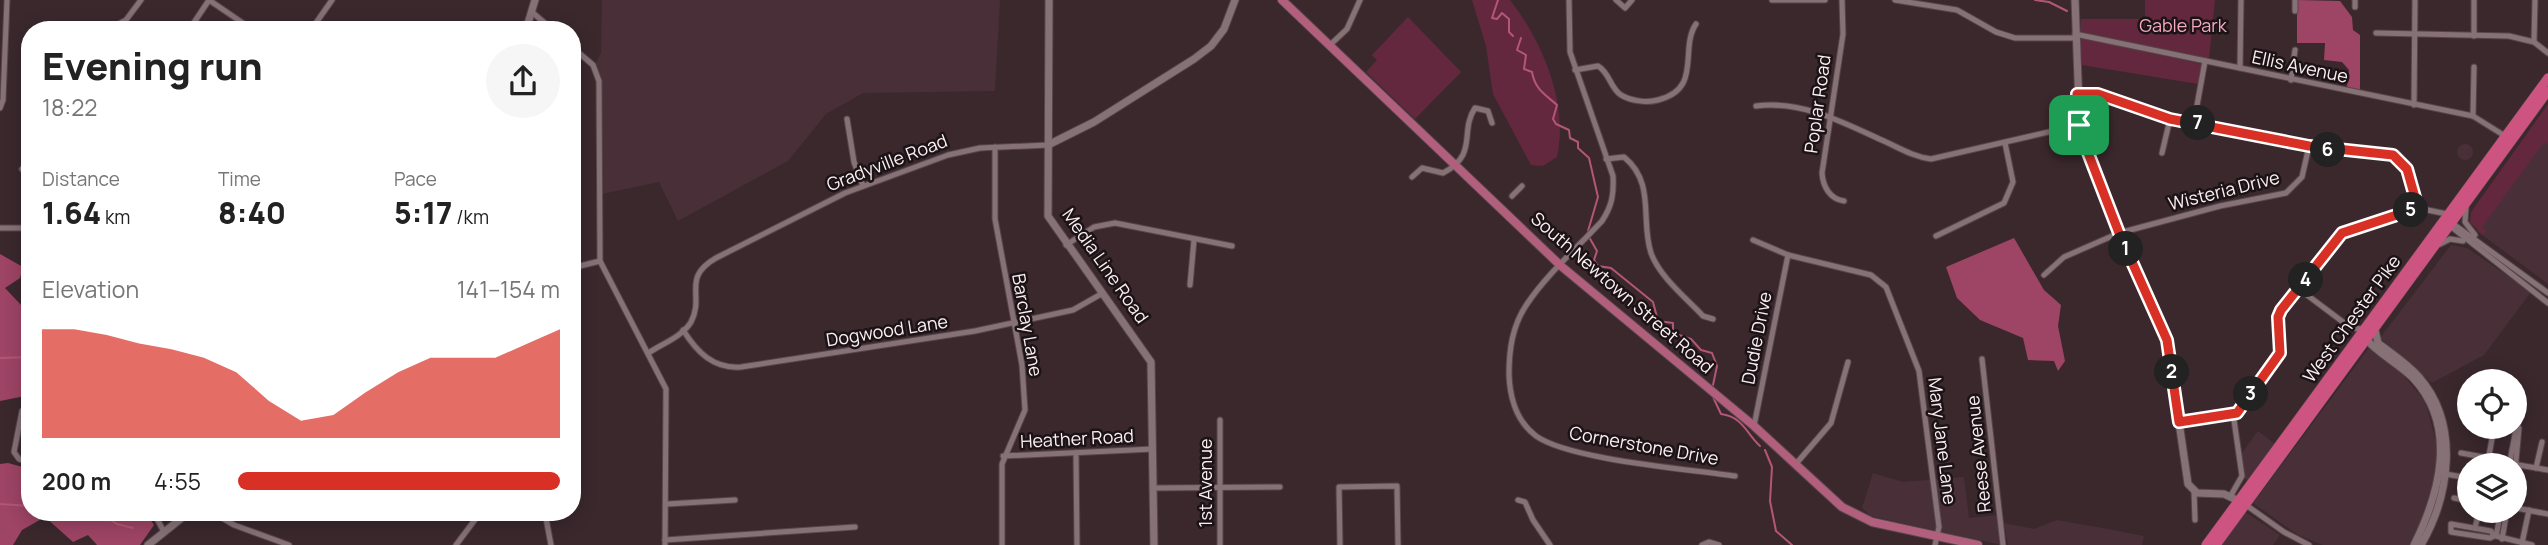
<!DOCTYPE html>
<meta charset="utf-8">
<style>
body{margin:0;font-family:Manrope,sans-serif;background:#f6f6f6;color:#222;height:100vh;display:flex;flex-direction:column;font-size:26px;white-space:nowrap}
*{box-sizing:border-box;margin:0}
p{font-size:23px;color:#767676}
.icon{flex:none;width:38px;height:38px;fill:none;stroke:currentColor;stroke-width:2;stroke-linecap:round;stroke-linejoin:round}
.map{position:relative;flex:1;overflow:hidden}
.panel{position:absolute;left:21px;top:21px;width:560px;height:500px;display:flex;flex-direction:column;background:#fff;border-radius:28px;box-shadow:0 4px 18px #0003}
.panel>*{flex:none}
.buttons{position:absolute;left:2457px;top:369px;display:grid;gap:14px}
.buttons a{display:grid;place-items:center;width:70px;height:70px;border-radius:50%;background:#fff;box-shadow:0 4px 18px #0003;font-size:35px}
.pin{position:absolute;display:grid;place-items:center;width:60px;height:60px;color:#fff;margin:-30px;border-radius:14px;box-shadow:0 4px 10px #0006}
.km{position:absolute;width:35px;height:35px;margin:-18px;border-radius:50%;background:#222;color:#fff;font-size:19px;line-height:35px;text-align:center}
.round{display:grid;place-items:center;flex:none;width:74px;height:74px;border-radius:37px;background:#f6f6f6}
.overview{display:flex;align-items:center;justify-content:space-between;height:119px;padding:0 21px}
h1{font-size:38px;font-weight:800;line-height:52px}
.metrics{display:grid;grid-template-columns:repeat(3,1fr);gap:10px;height:119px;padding:7px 21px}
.metrics div{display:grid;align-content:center}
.metrics b{font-size:30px;font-weight:800}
.metrics small{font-size:19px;font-weight:400}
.metrics p{font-size:19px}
.chart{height:196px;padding:14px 21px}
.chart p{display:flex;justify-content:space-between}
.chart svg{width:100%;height:126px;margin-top:7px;fill:#d93025;opacity:.7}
ul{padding:0 21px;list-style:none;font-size:23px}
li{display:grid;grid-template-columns:112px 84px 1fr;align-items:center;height:52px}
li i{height:18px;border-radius:9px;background:#d93025}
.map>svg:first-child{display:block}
.built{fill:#493038}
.green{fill:#63283e}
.forest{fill:#9e4465}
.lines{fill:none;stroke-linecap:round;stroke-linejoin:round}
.stream{stroke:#b35677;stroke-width:2}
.street-casing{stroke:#55464a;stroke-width:7}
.secondary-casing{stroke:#55464a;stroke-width:9}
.primary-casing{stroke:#55464a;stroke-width:10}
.highway-casing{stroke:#55464a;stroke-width:10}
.street{stroke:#867177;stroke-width:5}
.secondary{stroke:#867177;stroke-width:7}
.primary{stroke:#b15f7d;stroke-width:8}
.highway{stroke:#cd5381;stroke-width:9}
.route-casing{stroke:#fff;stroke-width:14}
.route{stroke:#d93025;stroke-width:9}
.labels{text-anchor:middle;stroke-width:5;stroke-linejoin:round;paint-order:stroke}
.park-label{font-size:18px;fill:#f5a9c0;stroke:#1b1316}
.street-label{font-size:18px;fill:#fceff3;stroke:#1b1316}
</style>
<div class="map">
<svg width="2548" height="545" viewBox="0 0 2548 545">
<rect width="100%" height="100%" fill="#3a282d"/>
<!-- built -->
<g class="built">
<path d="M602,0h398l-5,91 -132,2 -37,21 -38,47 -110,60 -19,-39 -57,12v-103l-7,-27 6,-11z"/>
<path d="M2548,134v150l-71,-53z"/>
<circle cx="2465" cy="152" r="8"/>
<path d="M2451,245l16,3 64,44 -47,63 -52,28 -52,-45z"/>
<path d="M2369,348l29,21 27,32 13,48 -6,51 -21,45h-88l-25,-10 -45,-32z"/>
<path d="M2258,431l17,13 -27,37 -4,-3 -2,-25z"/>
<path d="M1873,473l30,9 61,-5 5,41 29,-3 4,30 -131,-29 -9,-8z"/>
<path d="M2245,512l35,23 -7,10h-53z"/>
<path d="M2057,520l51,9 36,7 -2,9h-134l-4,-22 30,6z"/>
</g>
<!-- green -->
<g class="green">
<path d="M1472,0h38c32,41 59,103 47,157l-14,9 -12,-1 -38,-71 -7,-48z"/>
<path d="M2145,0h70l-6,59 -128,-27v-13h64z"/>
<path d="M1408,17l53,55 -46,47 -49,-47 11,-12 -5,-5z"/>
<path d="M2080,38l122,26 -4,20 -116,-19z"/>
<path d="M2548,104v40l-4,-2 -62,85 4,4 -3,4 -13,-13 1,-10z"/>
</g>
<!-- forest -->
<g class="forest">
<path d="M2297,0l43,1 12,16 1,13 7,5v56l-13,-4 2,-17 -7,-8 -18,-2 1,-17h-28z"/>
<path d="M2014,238l30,52 17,15 -3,21 7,35 -7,10 -4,-10 -26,-1 -5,-22 -43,-18 -23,-22 -11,-31z"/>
<path d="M0,254l23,13 -3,11 -15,10 17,18 8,1v88l-30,6z"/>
<path d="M8,463l22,6v44h116l8,12 -14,20h-43l-9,-10 -15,7 -28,-25 -23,13 -9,15h-13v-81z"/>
</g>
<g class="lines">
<!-- stream -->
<g class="stream">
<path d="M1498,0l-6,18 5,1 5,-6 7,6v13l4,4"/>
<path d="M2035,0l14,2 18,9"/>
<path d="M1521,38l-4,12 9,5 -2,14 8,3c3,18 14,23 25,33l-4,14 3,5 13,6 1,8 8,4v6l11,10 9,39 -10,34"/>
<path d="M1589,237l8,14 -3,9 4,6 13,2 42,34 5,19 15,2v10l18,6 10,11 11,3 5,13 -4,19"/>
<path d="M0,358l30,-1"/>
<path d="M1713,397l8,17c22,3 25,19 39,32"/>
<path d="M1765,450l7,17 -2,34 6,30 16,14"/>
<path d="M0,504l30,2"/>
<path d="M100,513l17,11 16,4"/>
</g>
<defs>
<g id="street">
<path d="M209,0l44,30"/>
<path d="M1569,0l1,52 43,124c1,18 -1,30 -11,45 -24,26 -55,53 -75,83 -15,22 -18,46 -18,71 1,24 7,46 27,61 34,24 153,33 199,40"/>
<path d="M1616,0l9,8 7,-8"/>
<path d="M1772,0h53"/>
<path d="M1842,0l1,34 -21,139c1,14 8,26 22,28"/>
<path d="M1895,0l62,10 39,22 19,6h60"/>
<path d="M2355,7v-7"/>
<path d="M2295,11v-11"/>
<path d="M533,13l20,17"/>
<path d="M109,29l17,-9 15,-20"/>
<path d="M189,30l20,-30"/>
<path d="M311,30l21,-30"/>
<path d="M2376,33l133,3 25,6 14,11"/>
<path d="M2075,34l398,82 32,20"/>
<path d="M2474,36v-36"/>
<path d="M2534,42l1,-42"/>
<path d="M1330,45l17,-16 13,-29"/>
<path d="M572,47l21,18 6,16 1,180 66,128 -1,156"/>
<path d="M2240,68l1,-68"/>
<path d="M1575,70l23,-4c12,7 12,22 23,29 10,6 26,8 37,5 45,-11 21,-51 38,-76"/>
<path d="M2291,80l4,-30"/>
<path d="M2077,94h21l72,25 139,27 84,9 14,14 11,39"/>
<path d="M2414,105l1,-105"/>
<path d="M1756,106c47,-6 88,17 130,36 15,7 29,15 45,17l148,-34"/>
<path d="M0,108l3,-8 4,-100"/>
<path d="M2473,116l1,-49"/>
<path d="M847,119l7,43 9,24"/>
<path d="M2194,122l11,-61"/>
<path d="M995,147v72l27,146 3,45 -23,54v81"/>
<path d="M2162,153l8,-34"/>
<path d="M1606,159l18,-2c32,26 16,63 27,96 8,23 35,45 52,63l10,3"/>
<path d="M22,169l8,7"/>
<path d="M1412,177l10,-9 21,5c36,-19 16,-41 32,-65l13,3 4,12"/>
<path d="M1512,196l10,-10"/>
<path d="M2466,207l-1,15 10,13"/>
<path d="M2452,223l96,70"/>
<path d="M30,224v16"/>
<path d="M2449,225l99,78"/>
<path d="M0,228h29"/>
<path d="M1936,236l68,-33 9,-21 -8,-39"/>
<path d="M1753,240l35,15 83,20 15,12 33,84 20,156 -4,18"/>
<path d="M2440,244l10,-5 13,2"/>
<path d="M1066,245l28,-18 21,-4 117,23"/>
<path d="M572,268l28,-7"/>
<path d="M2044,275l20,-18 55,-24 101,-27 66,-13 16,-16 7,-31"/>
<path d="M1190,285l4,-45"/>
<path d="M2299,289l52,39 12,1"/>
<path d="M683,330c14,22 30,39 58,37l234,-36 98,-21 30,-17"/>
<path d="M650,352c12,-8 33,-16 41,-30 14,-26 -10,-44 25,-64l129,-65 103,-38 32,-7 68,-3"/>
<path d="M1982,359l21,186"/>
<path d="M22,411l-8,41 5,7 11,3"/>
<path d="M1220,420v125"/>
<path d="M2179,422l58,-9 43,-60 -2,-36 3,-7 65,-80 72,-22 29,6"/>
<path d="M1754,426l34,-171"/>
<path d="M1076,453l1,92"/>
<path d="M2461,453l28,5"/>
<path d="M1003,456l150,-7"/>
<path d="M2513,464l35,6"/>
<path d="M1795,465l36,-42 17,-61"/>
<path d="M2487,466l5,-27"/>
<path d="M2509,466l7,-37 3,-1 -4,43"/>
<path d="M2536,468l6,-26"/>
<path d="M2445,474l24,4"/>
<path d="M1154,488l126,-1"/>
<path d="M2194,491l1,29"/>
<path d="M2230,497l12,-21 -8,-56 3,-7"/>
<path d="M2454,498l15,3"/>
<path d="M1518,500l7,2 8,18 17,25"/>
<path d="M667,504l68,-4"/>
<path d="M2246,505l38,27 25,13"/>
<path d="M2516,508l32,6"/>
<path d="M2501,511l-5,25 36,9"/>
<path d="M154,513l10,19"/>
<path d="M214,513l20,12 55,20"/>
<path d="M545,513l6,32"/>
<path d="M2451,524l40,7 3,5 -4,2 -39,-6z"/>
<path d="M2475,528l4,-17"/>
<path d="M2502,539l5,-28"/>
<path d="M665,540l190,-13"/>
<path d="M2522,543l7,-33"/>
<path d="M456,545l24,-32"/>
<path d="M1340,545l-1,-58 58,-1 1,59"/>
<path d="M1702,545l7,-3 10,3"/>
</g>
<g id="secondary">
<path d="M1049,0l-1,216 103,146 3,183"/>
<path d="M2075,0l5,133 39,100 48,107 21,144 9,9 27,1 17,8"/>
<path d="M526,30l9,-30"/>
<path d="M1048,145l46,-23 100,-63 17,-13 13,-17 11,-29"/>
<path d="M2375,330l3,13c14,11 29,20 41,34 41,47 31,118 2,168"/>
<path d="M2364,337c13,16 34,26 49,41 45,48 27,115 1,167"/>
<path d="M148,545l40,-32"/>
</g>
<path id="primary" d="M1282,0l279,266 193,160 88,81 30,15 106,23"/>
<g id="highway">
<path d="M2206,545l342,-467"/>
<path d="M2216,545l332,-454"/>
</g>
</defs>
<!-- street casing -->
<use href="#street" class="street-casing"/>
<!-- secondary casing -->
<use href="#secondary" class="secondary-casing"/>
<!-- primary casing -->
<use href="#primary" class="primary-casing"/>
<!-- highway casing -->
<use href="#highway" class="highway-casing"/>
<!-- street -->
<use href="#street" class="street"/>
<!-- secondary -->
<use href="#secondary" class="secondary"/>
<!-- primary -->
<use href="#primary" class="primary"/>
<!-- highway -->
<use href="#highway" class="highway"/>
</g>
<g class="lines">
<defs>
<path id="route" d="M2077,94h21l72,25 139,27 84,9 14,14 11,39 -76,25 -61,77 -3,7 2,36 -43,60 -58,9 -12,-82 -48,-107 -39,-101z"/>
</defs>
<!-- route casing -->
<use href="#route" class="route-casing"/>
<!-- route -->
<use href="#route" class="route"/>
</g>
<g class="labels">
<!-- park labels -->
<g class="park-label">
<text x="2183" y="32">Gable Park</text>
</g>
<!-- street labels -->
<g class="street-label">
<text transform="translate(2300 67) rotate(12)" y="6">Ellis Avenue</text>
<text transform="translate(1818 104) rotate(-82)" y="6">Poplar Road</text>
<text transform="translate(887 163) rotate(-21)" y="6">Gradyville Road</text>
<text transform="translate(2224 191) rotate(-14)" y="6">Wisteria Drive</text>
<text transform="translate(1105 266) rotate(55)" y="6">Media Line Road</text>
<text transform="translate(1622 293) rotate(41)" y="6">South Newtown Street Road</text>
<text transform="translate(2352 319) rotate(-54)" y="6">West Chester Pike</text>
<text transform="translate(1027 325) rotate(80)" y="6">Barclay Lane</text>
<text transform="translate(887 331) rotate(-9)" y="6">Dogwood Lane</text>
<text transform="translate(1757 338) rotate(-79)" y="6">Dudie Drive</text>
<text transform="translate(1077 439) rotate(-3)" y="6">Heather Road</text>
<text transform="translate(1942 441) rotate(83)" y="6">Mary Jane Lane</text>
<text transform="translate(1644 446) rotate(10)" y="6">Cornerstone Drive</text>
<text transform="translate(1979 454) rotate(-96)" y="6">Reese Avenue</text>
<text transform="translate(1206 483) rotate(-90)" y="6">1st Avenue</text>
</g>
</g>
</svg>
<div class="buttons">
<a><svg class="icon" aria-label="locate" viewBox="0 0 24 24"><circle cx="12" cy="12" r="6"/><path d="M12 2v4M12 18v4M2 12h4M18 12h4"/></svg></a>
<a><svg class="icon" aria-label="layers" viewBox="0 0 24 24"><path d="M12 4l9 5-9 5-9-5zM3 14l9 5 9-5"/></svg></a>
</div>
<div class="pin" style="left:2079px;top:125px;background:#1e9e55"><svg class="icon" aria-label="arrive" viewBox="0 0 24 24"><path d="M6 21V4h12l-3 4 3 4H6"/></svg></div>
<b class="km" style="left:2126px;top:249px">1</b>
<b class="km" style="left:2172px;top:372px">2</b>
<b class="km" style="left:2251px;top:394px">3</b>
<b class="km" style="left:2306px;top:280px">4</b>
<b class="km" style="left:2411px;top:210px">5</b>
<b class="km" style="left:2328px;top:150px">6</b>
<b class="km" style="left:2198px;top:123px">7</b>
<section class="panel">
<div class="overview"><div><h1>Evening run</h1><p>18:22</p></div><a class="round"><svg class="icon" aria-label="share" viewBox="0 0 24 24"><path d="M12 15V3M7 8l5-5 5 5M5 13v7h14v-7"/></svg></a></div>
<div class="metrics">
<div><p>Distance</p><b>1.64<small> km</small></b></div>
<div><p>Time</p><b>8:40</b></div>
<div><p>Pace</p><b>5:17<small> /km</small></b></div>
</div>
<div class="chart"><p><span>Elevation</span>141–154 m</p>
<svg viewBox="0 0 160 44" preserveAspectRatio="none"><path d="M0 44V6L10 6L20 8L30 11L40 13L50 16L60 21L70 31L80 38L90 36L100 28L110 21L120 16L130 16L140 16L150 11L160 6V44z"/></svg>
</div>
<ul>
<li><b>200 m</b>4:55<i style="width:100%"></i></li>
</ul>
</section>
</div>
